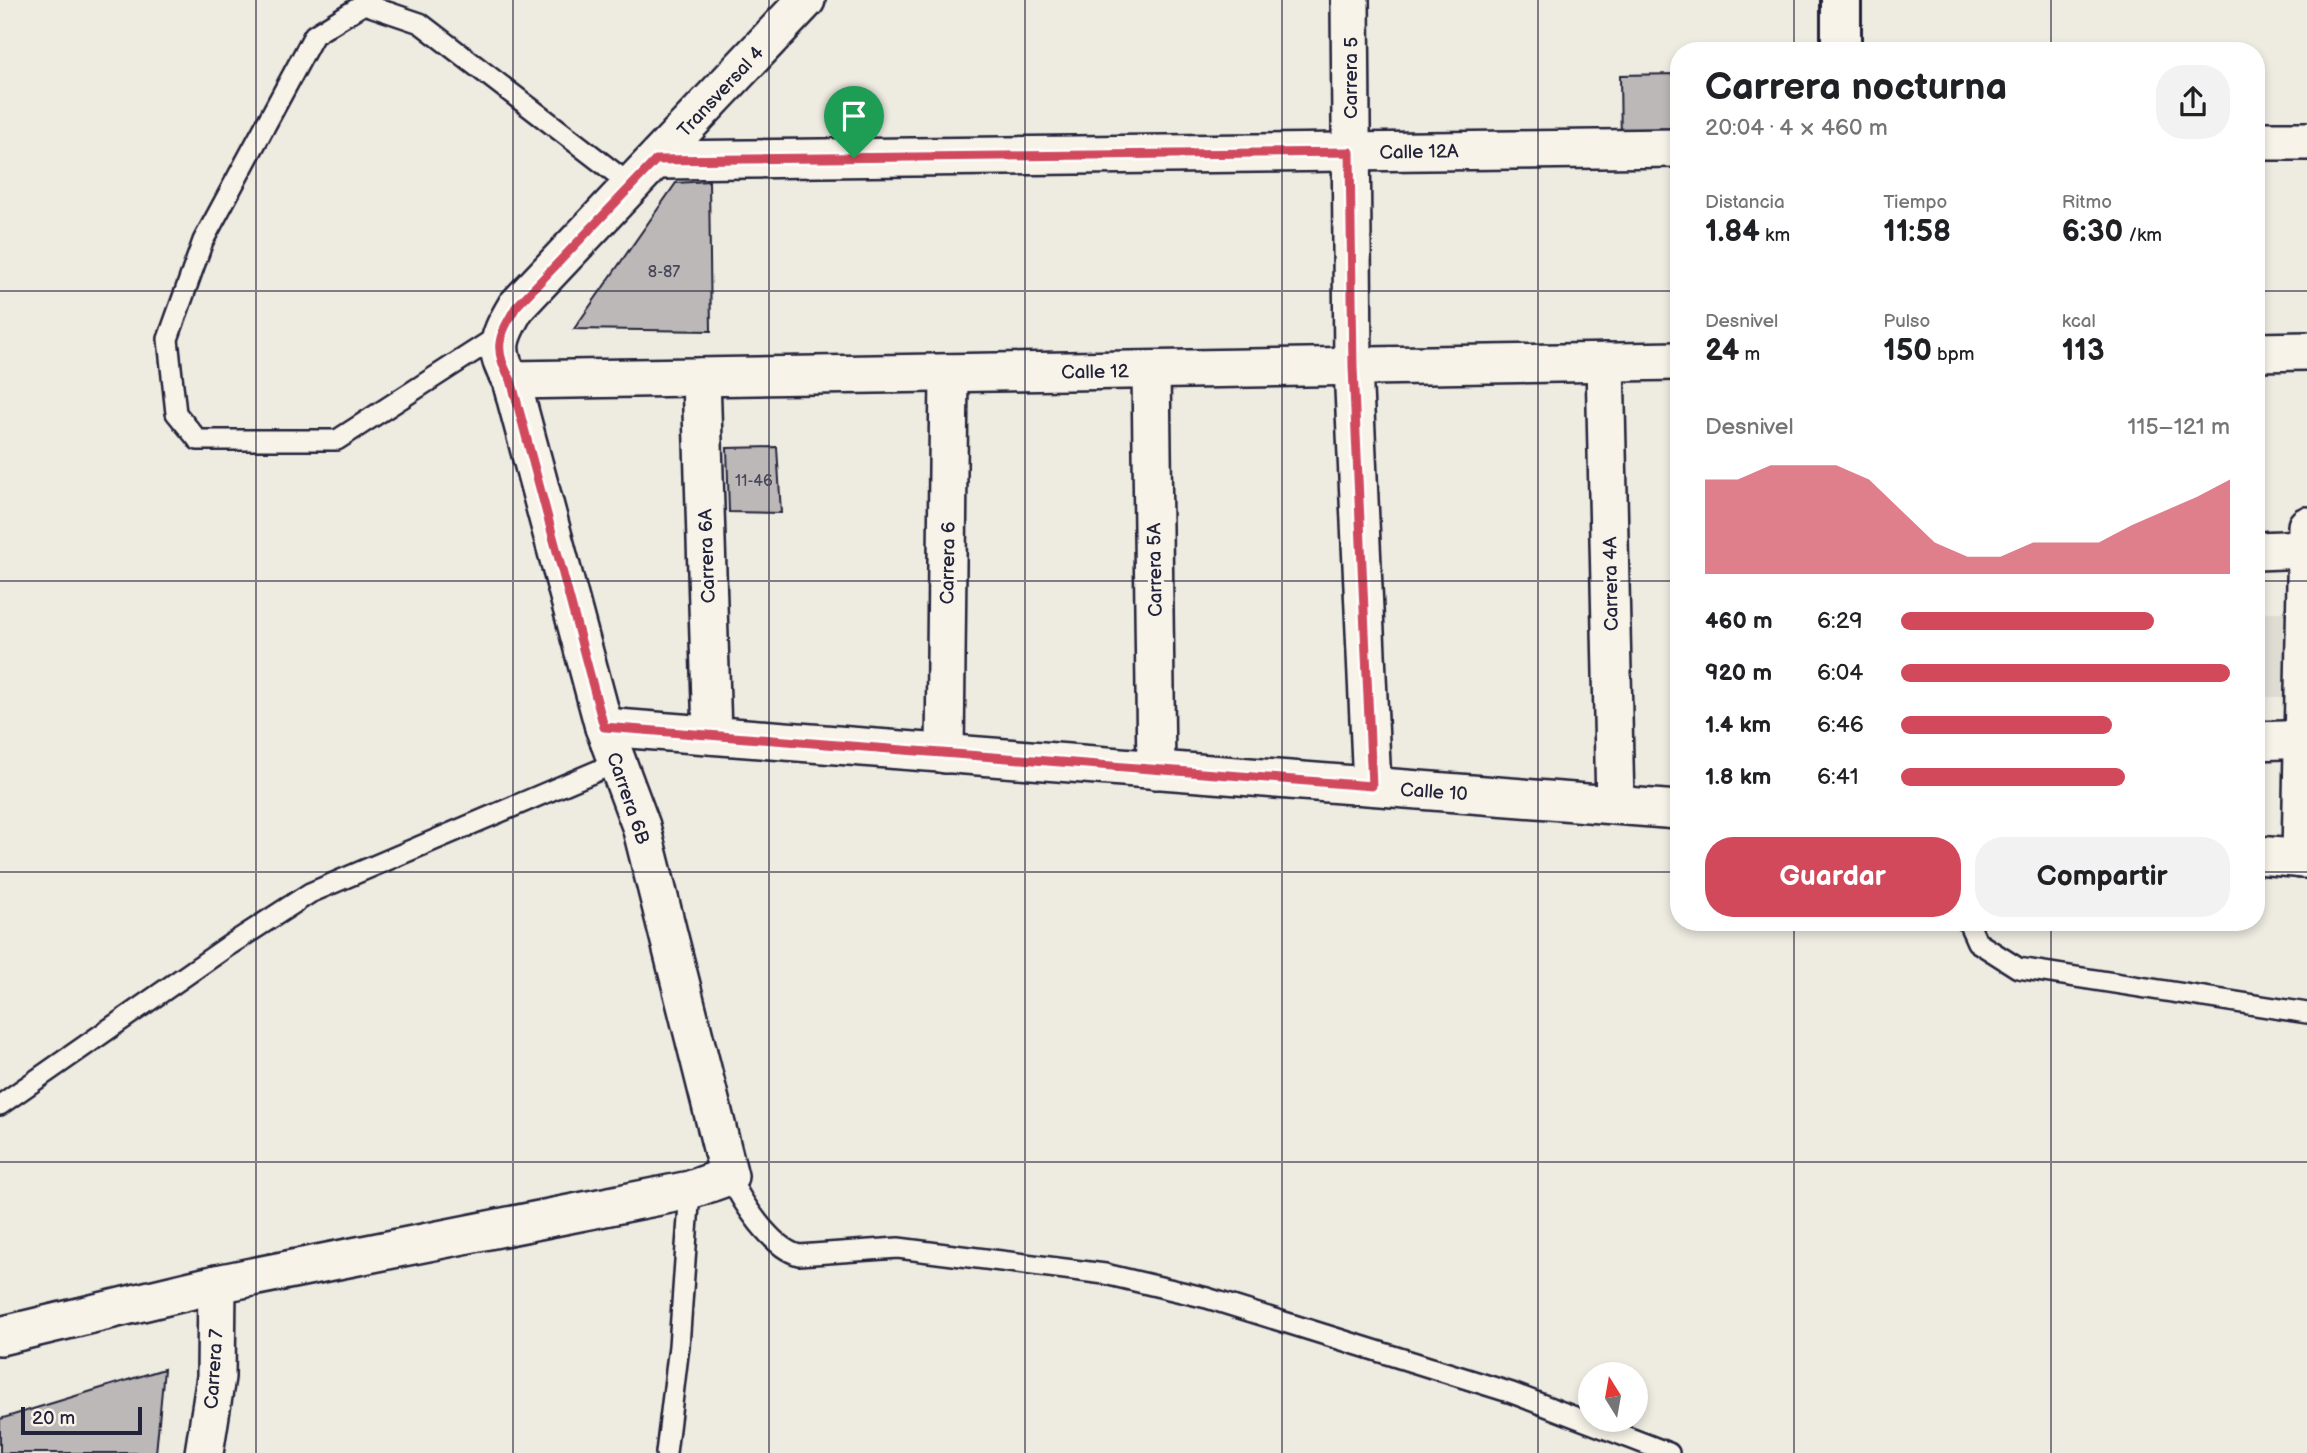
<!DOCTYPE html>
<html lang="es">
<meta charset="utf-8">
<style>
body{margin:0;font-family:"Balsamiq Sans",sans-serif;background:#f2f2f2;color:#202124;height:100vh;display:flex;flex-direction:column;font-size:26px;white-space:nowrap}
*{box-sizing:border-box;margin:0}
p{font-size:23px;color:#757577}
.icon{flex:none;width:38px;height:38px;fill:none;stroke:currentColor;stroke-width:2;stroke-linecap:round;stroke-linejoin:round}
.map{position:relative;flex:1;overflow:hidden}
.side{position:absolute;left:1670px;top:42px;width:595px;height:889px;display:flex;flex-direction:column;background:#fff;border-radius:28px;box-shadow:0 4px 10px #0003}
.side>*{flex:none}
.needle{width:46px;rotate:349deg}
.controls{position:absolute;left:1578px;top:1362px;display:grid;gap:14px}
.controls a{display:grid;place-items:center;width:70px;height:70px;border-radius:50%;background:#fff;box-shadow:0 4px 10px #0003;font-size:35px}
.scale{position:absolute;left:21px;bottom:18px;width:121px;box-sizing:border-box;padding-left:7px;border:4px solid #22223b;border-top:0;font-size:19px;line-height:24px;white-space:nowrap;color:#22223b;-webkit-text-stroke:5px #f7f3e8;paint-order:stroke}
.pin{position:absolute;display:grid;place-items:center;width:60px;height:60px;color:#fff;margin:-72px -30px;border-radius:50% 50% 50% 0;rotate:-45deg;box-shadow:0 0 7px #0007}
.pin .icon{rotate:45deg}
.round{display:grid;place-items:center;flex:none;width:74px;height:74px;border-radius:28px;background:#f2f2f2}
.overview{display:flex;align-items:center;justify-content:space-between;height:119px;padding:0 35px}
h1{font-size:38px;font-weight:600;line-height:52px}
.metrics{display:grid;grid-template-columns:repeat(3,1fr);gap:10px;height:119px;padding:7px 35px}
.metrics div{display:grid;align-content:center}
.metrics b{font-size:30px;font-weight:600}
.metrics small{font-size:19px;font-weight:400}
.metrics p{font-size:19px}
.chart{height:196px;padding:14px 35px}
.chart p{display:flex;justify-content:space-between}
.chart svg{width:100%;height:126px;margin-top:7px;fill:#d1495b;opacity:.7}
.button{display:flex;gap:14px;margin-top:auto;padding:14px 35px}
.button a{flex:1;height:80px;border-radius:28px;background:#d1495b;color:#fff;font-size:28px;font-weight:600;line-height:80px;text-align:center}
.button a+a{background:#f2f2f2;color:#202124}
ul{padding:0 35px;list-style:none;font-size:23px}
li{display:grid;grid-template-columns:112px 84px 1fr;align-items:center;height:52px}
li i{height:18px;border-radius:9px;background:#d1495b}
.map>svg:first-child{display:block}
.built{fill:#dfdcd4}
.building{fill:#bbb8b7;stroke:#22223b;stroke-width:2}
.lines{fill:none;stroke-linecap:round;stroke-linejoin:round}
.lane-casing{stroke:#22223b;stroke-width:24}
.street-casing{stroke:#22223b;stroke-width:42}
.secondary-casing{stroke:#22223b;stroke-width:44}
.lane{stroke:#f7f3e8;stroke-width:19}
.street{stroke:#f7f3e8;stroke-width:37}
.secondary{stroke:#f7f3e8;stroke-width:38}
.route-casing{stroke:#fff;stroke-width:14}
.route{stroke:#d1495b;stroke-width:9}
.grid{fill:none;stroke:#22223b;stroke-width:2;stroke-opacity:0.55}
.labels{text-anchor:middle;stroke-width:7;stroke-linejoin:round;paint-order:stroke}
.number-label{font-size:16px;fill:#48485a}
.street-label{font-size:19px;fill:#22223b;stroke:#f7f3e8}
</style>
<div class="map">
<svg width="2307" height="1453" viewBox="0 0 2307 1453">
<rect width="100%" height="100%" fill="#eeebe1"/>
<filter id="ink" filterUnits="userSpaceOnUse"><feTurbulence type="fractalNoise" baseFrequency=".0143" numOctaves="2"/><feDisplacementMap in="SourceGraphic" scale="14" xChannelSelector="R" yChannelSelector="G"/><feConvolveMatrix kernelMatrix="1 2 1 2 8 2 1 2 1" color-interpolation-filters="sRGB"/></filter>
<g filter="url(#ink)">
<!-- built -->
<path class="built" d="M2256,612h31l-1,85h-30z"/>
<!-- building -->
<g class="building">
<path d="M1678,74v68l-57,1 -1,-68z"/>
<path d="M709,181l2,150 -137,-2 102,-146z"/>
<path d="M777,447l4,66 -52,-1 -2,-64z"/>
<path d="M164,1369l-8,84h-156v-34z"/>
</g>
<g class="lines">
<defs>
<g id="lane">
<path d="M501,334l-164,106h-139l-22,-27 -8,-74 35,-98 111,-206 50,-31 56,19 212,163"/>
<path d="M1968,922l9,20 41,26 289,45"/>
<path d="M0,1105l228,-159 82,-53 308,-131"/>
<path d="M729,1176c13,26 42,72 70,79l99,-7 207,26 102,24 305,95 157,60"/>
<path d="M666,1453l13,-107 11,-156"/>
</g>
<g id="street">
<path d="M1350,0l3,367 19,419"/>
<path d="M2256,141h51"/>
<path d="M656,160l1022,-12"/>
<path d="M2256,352l51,-1"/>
<path d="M1605,362l10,443"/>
<path d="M1151,370l5,400"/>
<path d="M701,377l11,358"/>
<path d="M511,380l1167,-19"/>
<path d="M2256,551l51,-2"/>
<path d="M604,727l1074,83"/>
<path d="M2256,741l51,-2"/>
<path d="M945,754l4,-381"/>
<path d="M2256,855l51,4"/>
<path d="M2301,859l6,-333"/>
<path d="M0,1336l217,-52 473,-94 39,-14 -88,-350 -37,-99 -93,-347c-19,-30 -12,-44 5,-73l290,-307"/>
<path d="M204,1453l12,-76 1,-93"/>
</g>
<path id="secondary" d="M1841,0v51"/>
</defs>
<!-- lane casing -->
<use href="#lane" class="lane-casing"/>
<!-- street casing -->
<use href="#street" class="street-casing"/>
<!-- secondary casing -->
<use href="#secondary" class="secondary-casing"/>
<!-- lane -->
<use href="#lane" class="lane"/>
<!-- street -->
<use href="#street" class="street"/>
<!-- secondary -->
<use href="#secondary" class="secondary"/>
</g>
</g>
<g class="lines" filter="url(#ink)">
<defs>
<path id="route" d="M1350,152l3,215 19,419 -768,-59 -93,-347c-19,-31 -12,-44 5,-73l140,-147z"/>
</defs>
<!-- route casing -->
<use href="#route" class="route-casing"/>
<!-- route -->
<use href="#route" class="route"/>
</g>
<!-- grid -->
<path class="grid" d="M256,0v1453M513,0v1453M769,0v1453M1025,0v1453M1282,0v1453M1538,0v1453M1794,0v51M2051,0v51M0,291h1678M2256,291h51M0,581h1678M2256,581h51M0,872h1678M2256,872h51M1794,922v531M2051,922v531M0,1162h2307"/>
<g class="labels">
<!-- number labels -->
<g class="number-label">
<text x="664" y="277">8-87</text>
<text x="754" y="486">11-46</text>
</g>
<!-- street labels -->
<g class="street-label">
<text transform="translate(1350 78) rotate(-90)" y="7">Carrera 5</text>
<text transform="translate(720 91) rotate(-47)" y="7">Transversal 4</text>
<text transform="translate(1419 151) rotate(-1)" y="7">Calle 12A</text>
<text transform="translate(1095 371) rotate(-1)" y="7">Calle 12</text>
<text transform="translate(706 556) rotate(-92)" y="7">Carrera 6A</text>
<text transform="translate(947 563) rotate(-89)" y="7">Carrera 6</text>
<text transform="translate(1154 570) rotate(-91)" y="7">Carrera 5A</text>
<text transform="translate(1610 584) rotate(-91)" y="7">Carrera 4A</text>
<text transform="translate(1434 791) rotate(4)" y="7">Calle 10</text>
<text transform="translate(629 798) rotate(71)" y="7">Carrera 6B</text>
<text transform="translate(213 1369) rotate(-86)" y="7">Carrera 7</text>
</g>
</g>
</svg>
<div class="controls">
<a><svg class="needle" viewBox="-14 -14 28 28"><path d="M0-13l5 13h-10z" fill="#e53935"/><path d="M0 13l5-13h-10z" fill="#757577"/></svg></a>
</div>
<div class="scale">20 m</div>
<div class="pin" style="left:854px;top:158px;background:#1e9e55"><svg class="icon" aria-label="arrive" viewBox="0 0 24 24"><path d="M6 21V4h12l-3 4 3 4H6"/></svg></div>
<section class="side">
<div class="overview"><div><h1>Carrera nocturna</h1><p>20:04 · 4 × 460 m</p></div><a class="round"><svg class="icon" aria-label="share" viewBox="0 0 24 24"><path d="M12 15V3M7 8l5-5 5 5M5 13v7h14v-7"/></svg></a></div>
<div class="metrics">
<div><p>Distancia</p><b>1.84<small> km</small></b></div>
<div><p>Tiempo</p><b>11:58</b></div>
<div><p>Ritmo</p><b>6:30<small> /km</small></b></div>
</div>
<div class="metrics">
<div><p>Desnivel</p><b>24<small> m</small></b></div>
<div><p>Pulso</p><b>150<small> bpm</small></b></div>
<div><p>kcal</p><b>113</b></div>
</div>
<div class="chart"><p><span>Desnivel</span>115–121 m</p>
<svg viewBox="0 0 160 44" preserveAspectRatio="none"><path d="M0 44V11L10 11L20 6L30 6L40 6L50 11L60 22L70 33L80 38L90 38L100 33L110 33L120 33L130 27L140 22L150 17L160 11V44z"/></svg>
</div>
<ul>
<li><b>460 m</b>6:29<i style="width:77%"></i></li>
<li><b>920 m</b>6:04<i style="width:100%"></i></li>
<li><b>1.4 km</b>6:46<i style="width:64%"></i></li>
<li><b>1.8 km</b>6:41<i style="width:68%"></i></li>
</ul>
<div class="button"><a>Guardar</a><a>Compartir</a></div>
</section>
</div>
